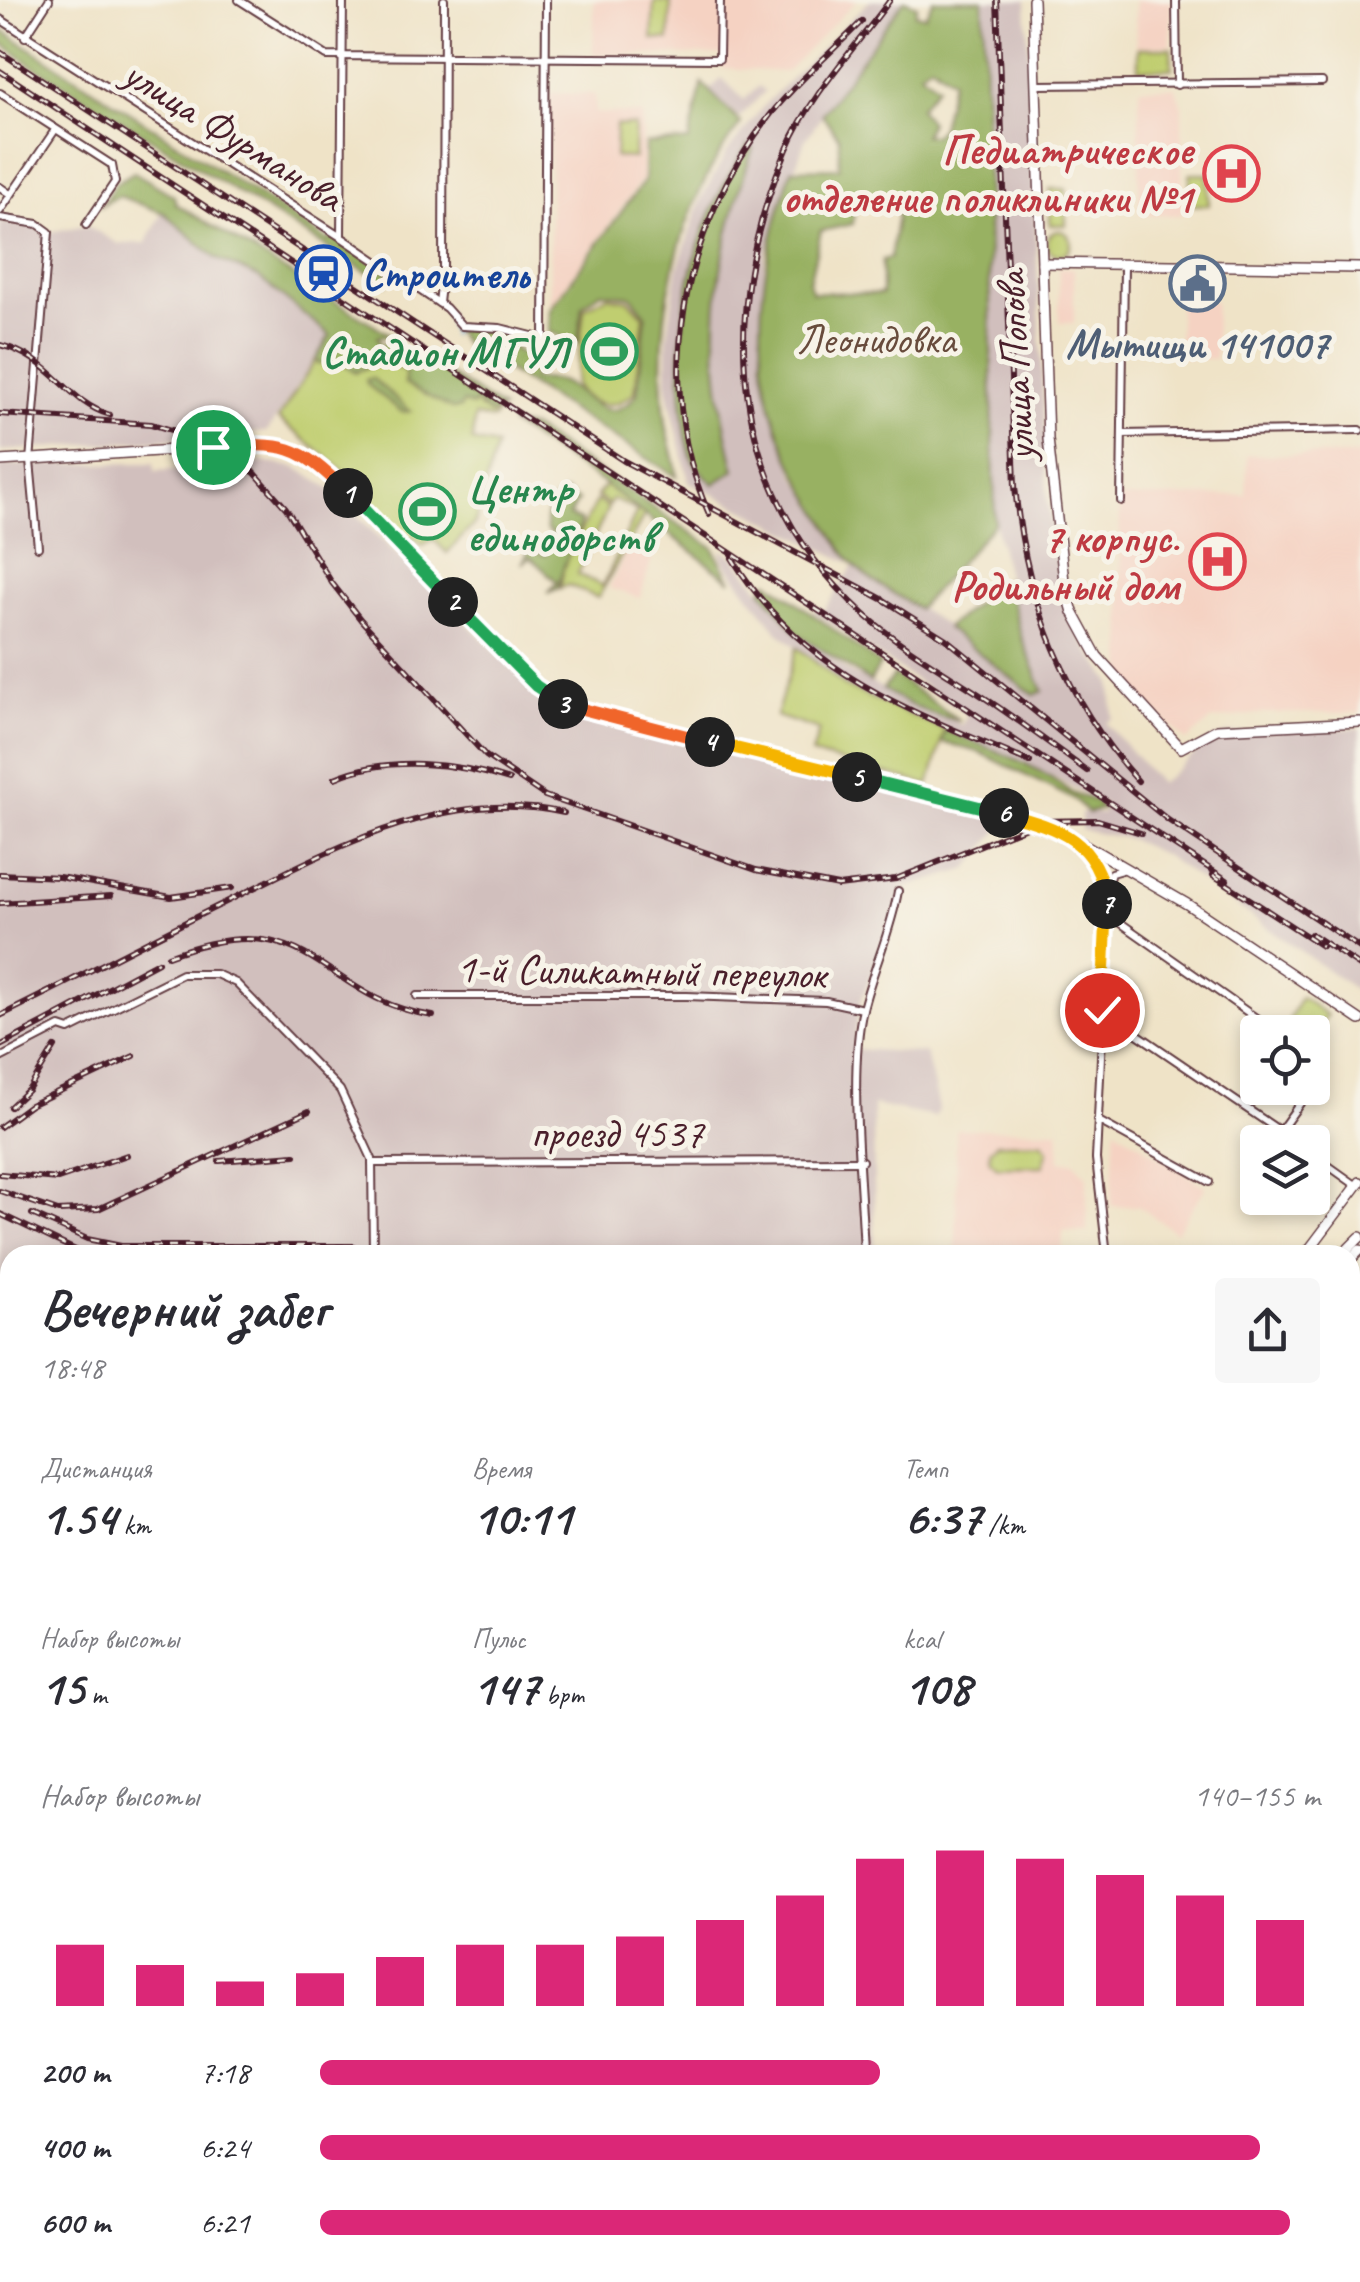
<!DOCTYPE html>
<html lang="ru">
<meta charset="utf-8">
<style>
body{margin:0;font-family:Caveat,sans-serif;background:#f7f7f7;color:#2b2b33;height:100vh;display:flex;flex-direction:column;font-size:38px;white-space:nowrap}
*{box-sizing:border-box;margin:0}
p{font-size:32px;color:#7c7c81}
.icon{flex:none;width:55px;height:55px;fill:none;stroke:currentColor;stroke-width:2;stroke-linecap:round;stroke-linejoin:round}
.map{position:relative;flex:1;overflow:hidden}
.drawer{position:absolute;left:0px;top:1245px;width:1360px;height:1038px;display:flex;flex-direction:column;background:#fff;border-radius:30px 30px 0 0;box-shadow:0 5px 15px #0003}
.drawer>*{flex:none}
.tools{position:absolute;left:1240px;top:1015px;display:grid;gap:20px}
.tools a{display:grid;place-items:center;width:90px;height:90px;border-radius:10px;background:#fff;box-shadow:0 5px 15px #0003;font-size:50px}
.pin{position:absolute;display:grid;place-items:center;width:85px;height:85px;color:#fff;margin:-42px;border:5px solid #fff;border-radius:50%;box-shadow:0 2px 10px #0007}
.km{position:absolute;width:50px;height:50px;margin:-25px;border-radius:50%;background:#222;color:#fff;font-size:28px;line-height:50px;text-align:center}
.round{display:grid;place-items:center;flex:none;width:105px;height:105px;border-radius:10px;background:#f7f7f7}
.head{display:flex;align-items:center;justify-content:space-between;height:170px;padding:0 40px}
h1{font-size:55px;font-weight:600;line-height:75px}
.stats{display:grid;grid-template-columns:repeat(3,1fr);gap:15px;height:170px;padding:10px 40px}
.stats div{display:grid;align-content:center}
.stats b{font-size:50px;font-weight:600}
.stats small{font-size:28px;font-weight:400}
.stats p{font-size:28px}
.chart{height:280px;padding:20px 40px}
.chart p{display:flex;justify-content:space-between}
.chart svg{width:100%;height:180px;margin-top:10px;stroke:#db2777;stroke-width:6}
ul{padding:0 40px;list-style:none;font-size:32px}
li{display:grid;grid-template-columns:160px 120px 1fr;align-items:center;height:75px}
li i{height:25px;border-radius:12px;background:#db2777}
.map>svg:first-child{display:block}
.built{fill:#f5d2c2}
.industrial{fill:#d1bfbd;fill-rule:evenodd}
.green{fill:#c0ce6f;stroke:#85764d;stroke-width:2.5}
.forest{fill:#98b162;stroke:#716846;stroke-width:2.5;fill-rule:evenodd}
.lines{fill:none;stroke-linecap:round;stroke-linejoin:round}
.stream{stroke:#65aadb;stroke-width:2.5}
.street-casing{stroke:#633c42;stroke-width:10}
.secondary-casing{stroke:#633c42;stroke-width:12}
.street{stroke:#fff;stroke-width:6}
.secondary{stroke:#fff;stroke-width:9}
.rail-casing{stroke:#4a1f2b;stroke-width:6}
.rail{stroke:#f7f3e8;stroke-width:2.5;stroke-dasharray:8;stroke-linecap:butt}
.split-1-casing{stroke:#fff;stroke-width:20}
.split-2-casing{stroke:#fff;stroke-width:20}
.split-3-casing{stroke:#fff;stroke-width:20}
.split-4-casing{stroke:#fff;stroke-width:20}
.split-5-casing{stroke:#fff;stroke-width:20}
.split-6-casing{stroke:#fff;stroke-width:20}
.split-7-casing{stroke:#fff;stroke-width:20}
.split-8-casing{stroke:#fff;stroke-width:20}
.split-1{stroke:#f0652b;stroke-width:12}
.split-2{stroke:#22a559;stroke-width:12}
.split-3{stroke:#22a559;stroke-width:12}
.split-4{stroke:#f0652b;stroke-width:12}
.split-5{stroke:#f5b400;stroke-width:12}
.split-6{stroke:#22a559;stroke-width:12}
.split-7{stroke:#f5b400;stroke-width:12}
.split-8{stroke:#f5b400;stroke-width:12}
.labels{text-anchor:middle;stroke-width:10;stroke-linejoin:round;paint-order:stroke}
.street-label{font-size:42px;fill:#4a1f2b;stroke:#f7f3e8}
.health-label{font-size:42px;font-weight:bold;fill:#be3a42;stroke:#f7f3e8;text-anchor:end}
.transit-label{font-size:42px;font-weight:bold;fill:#164399;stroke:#f7f3e8;text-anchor:start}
.park-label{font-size:42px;fill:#684b3c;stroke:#f7f3e8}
.service-label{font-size:42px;font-weight:bold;fill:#4e5e75;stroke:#f7f3e8}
.leisure-label{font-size:42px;font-weight:bold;fill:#27864d;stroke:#f7f3e8;text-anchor:end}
</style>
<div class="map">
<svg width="1360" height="2282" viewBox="0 0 1360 2282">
<rect width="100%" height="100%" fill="#f7f3e8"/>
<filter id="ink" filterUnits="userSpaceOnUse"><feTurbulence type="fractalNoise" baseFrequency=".01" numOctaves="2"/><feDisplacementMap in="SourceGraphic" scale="20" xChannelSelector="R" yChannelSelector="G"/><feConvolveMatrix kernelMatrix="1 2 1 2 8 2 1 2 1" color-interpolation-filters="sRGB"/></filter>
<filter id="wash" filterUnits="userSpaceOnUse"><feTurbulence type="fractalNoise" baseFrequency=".0048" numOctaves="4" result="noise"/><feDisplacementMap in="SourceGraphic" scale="40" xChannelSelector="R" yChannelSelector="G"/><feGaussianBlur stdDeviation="2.25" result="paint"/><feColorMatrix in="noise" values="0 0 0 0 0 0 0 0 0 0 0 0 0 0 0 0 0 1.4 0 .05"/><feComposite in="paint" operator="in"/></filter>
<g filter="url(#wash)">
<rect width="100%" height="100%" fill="#efe3c7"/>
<!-- built -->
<g class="built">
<path d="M594,0h263l-71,72 -64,-4 -1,-13 -128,-1z"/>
<path d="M1135,0h36v45l-35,1z"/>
<path d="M1175,87l7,20v108h-43v-127z"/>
<path d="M550,93l45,1v19l48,1 -1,65 -92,127z"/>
<rect x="1059" y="268" width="15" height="55"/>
<path d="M1179,301h36v58l-36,-1z"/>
<path d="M1247,455h113v258h-97l-51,7 -26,21 -62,-61 -5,-182 127,-3z"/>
<path d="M631,542l21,16 -12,40 -31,-10z"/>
<path d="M1115,1128l91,59 -30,45 -38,-26h-27z"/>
<path d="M956,1129l103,1 1,31h15l12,16v55l-24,-1 -1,24h-106z"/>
<path d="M0,1404l10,1v305h-10z"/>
</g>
<!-- industrial -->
<g class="industrial">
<path d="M870,0h34l-99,140 -40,115 -5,84 5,42 29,93 61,91 188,126 -21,-52 -27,-115 -7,-304 -5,-220h43l21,497 16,101 22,47 26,37 2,36 -7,5 54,61 52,-45 16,-6 132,-5v265l-196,-138 -35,-16 -48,-9v-18l21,2 4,-8 -51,-28 -209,-91 -68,-55 -53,-69 -5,-14 14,8 54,67 62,49 112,52 5,-10 -153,-103 3,-5 7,4 30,-46 -165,-83 -22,-94v-49l10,-69 24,-71 26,-47 39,-49zM748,145l5,3 -31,104 -8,58 1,66 19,93 -50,-48 -5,-71 15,-92 34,-84z"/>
<path d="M722,78l22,22 15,-14 6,5 -26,27 -29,-28z"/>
<path d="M164,209l108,66 58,60 -63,97 -267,19v-229l36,5 8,6 42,-8 33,19 27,-1z"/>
<path d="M263,462l32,5 33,20 208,204 33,20 200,54 227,51 6,10 -34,43 -64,19 -44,115 -7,46 73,4 13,55 -4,9 -62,-12 2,150h-865v150l-10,-1v-939l154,-2 1,8z"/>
<path d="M6,1740l4,63v300l-10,-9v-353z"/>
<path d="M1350,1996l10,9v221l-10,4z"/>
<path d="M353,2272l277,1 -20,9h-259z"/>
<path d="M144,2273h59l-1,9h-54z"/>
</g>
<!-- green -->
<g class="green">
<path d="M654,1l17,1 -2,38 -17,-1z"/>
<path d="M1138,48h33l1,21h-34z"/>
<path d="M616,125l19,1 -1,32 -19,-1z"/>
<path d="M1190,174h18l1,31h-18z"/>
<rect x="1050" y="189" width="16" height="36"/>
<circle cx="1059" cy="243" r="12"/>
<path d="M607,296l22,4 15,16 -9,76c-21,19 -45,16 -60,-7l9,-76z"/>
<path d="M339,323l138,80 3,6 16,4 -3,6 -18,-3 -3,25 24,5 -21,77 -28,30 -14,-14 -10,6 -11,-7 -7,3 -68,-76 -59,-46z"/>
<path d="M605,485l40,29 -47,84 -30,-13 -7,3 2,-24 34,-64 11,8 -30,66 25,12 34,-75 -24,-12 -4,6 -12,-9z"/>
<path d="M797,647l49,40 99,43 -16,55 -117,-31 7,-24 -43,-14z"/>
<path d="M1301,997l26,18 -14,23 -1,-6 -28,-2z"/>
<path d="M1042,1142l6,8 -5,16 -46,1 -7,-7v-10l7,-7z"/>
<path d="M1350,1535l10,20v33l-9,4z"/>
</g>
<!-- forest -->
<g class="forest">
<path d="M904,0l13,5 -2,9 10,2 8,-16h50l12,523 -77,86c-20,-14 -47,-26 -64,-44 -13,-13 -23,-35 -33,-51 -77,-114 -72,-220 -29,-345l47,-1v-30l-17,-24zM931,64l21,16 -11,47 -7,8h-10l6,-13 -11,-14 18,-22 -17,-14zM899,203l-9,55 -8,2v34l-70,-2 -3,-10 12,-51 32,-7 1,-17z"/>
<path d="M0,29l329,212 4,-5 55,37 -2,11 -356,-220 -30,-22z"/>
<path d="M702,83l39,40c-64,82 -89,198 -75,301 3,19 10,35 11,53l-214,-134 -10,-16 66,8 -5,14 17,10 2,20c11,1 24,-1 33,5 24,15 44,44 71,10l9,-79 -15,-19 -30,-4 -19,15 -4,36 -29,-11 1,-23 94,-128 1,-37 44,-3z"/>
<path d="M748,145l5,3c-41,121 -50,196 -18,322l-21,14c-7,-7 -17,-15 -21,-23 -8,-17 -9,-42 -11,-61 -7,-92 14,-179 66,-255z"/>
<path d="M134,172l40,24 2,8 218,133 -17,-1 3,7 14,2 26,17 8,-2 74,49 -12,5 -15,-12 -2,4 -10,-3 -3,5 -8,1 -47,-25v-13c-15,-9 -32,-8 -49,1l-15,-9 -23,1 -2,-5 14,-24 -72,-58 -41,-18 -53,-46 -45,-17 -17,9 14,-22z"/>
<path d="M372,378l38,33 -8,1 -34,-27 -2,-5z"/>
<path d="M510,424l23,4 180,119 18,34 -128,-98z"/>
<path d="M565,492l13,9 -9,15 12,5c-5,25 -20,42 -22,67l-11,5 9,-11 -27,-25 -8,7 7,-14 17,5 10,-19 -9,-5c-4,-14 4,-34 18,-39z"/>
<path d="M1006,579l16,60 21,52 -9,4 -88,-67z"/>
<path d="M768,581l112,83 -10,18 -73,-49 -35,-43z"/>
<path d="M894,675l66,46c-29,-6 -53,-15 -77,-32z"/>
<path d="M945,730c41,18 91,33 124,61 11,9 23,3 33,18l-14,4 -13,-13 -96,-48 -38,-10z"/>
<path d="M0,2117l10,9v146l120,1 4,9h-134z"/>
</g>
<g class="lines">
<!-- stream -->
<path class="stream" d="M447,313l5,22"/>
</g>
</g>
<g filter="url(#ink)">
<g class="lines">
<defs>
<g id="street">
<path d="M239,0l88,56 392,3 1,-59"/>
<path d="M1176,0l1,85"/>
<path d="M0,19l344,220 102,69 16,18 38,2 44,11 2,-339"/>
<path d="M25,37l24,-37"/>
<path d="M1037,85l285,-3"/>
<path d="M0,93l112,72 3,17 -29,43"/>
<path d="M0,187l10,7"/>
<path d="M0,211l55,-81"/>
<path d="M0,218l38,6 11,8 -19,229 8,86"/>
<path d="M341,236l2,-236"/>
<path d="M439,303l4,-36 1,-267"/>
<path d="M1122,434l238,-4"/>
<path d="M1121,501l3,-235"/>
<path d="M1085,847l16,28 7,39 -12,245 11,96"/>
<path d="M1106,889l5,-16 14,-4"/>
<path d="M1108,914l168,118"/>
<path d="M417,996h270l139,5 37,8"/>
<path d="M1102,1010l194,132"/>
<path d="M0,1058l60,-31 9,3 113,-56h34l20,9 104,107 32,69 1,96"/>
<path d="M1312,1058l14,9 -14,19"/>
<path d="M1097,1120l112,62"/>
<path d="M1280,1131l31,-43"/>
<path d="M1312,1154l45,32"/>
<path d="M372,1163l490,-2"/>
<path d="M864,1255c-2,-68 -16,-183 -1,-246 10,-41 28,-77 35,-118"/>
<path d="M1350,1522l10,21"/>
<path d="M0,1853l10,-52"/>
<path d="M1350,1936l10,-8"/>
<path d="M282,2272l124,10"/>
<path d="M635,2282l21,-10"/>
</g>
<g id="secondary">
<path d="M1033,0l15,439 16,142 9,31 24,44 84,92 36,-19 143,-7"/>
<path d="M1042,263l318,5"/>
<path d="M0,461l254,-16 32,1 36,21 214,219 27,18 410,100 102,35 112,65 173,116"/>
<path d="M1305,1255l55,-73"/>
<path d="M1342,1255l18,-18"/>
<path d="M1350,1260l10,-10"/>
<path d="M1350,1319l10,-5"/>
<path d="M0,1723h10"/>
<path d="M0,1731h10"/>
<path d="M1350,1975l10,13"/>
<path d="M1350,2245l10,-4"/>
<path d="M1242,2272l13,9 25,-9"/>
<path d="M210,2282l2,-10"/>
<path d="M219,2282l2,-10"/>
</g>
</defs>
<!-- street casing -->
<use href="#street" class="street-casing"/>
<!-- secondary casing -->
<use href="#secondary" class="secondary-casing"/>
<!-- street -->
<use href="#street" class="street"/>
<!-- secondary -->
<use href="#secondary" class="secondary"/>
<defs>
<g id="rail">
<path d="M890,0c-34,47 -80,95 -103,149 -71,163 -60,340 77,465 36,32 78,56 118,82 36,24 70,49 105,75"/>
<path d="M997,0l18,486c10,111 48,212 123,295"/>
<path d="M0,52l624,409 260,139 62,39 222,181 192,128"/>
<path d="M0,71l1227,809"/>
<path d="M0,345c53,13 65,56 110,70"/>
<path d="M0,414l151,10 44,13 60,36 31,35 46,75 29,37 125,136 59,40 211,74 82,16 58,-7 145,-58 57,-1 43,13"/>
<path d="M709,514c-59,-134 -26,-288 62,-400 27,-34 61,-62 91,-93"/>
<path d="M732,558c72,118 178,152 298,204"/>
<path d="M335,778c52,-22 121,-16 174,2"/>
<path d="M0,874l59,3 112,20 61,-9"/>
<path d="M1213,875l109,71"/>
<path d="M0,903l111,-7"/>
<path d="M1311,934l49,32"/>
<path d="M168,956c148,-56 148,42 265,60"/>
<path d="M0,1016c73,-36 145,-74 218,-110 105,-52 224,-121 346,-93"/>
<path d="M0,1046l158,-84"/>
<path d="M10,1107l19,-18 26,-42"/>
<path d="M0,1127l30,-22 104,-49"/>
<path d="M219,1161l76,-6"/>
<path d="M0,1174l58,5 69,-24"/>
<path d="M0,1191l58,20 40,-2 211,-98"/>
<path d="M0,1214l86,41"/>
<path d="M32,1214l55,25 44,9"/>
<path d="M120,1246h233"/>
<path d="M0,1306l10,5"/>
<path d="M0,1328l10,6"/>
<path d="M0,2113l10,9"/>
<path d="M132,2272l4,10"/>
<path d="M154,2272l3,10"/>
<path d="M173,2272l2,10"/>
</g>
</defs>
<!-- rail casing -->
<use href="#rail" class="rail-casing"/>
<!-- rail -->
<use href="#rail" class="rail"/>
</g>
</g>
<g class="lines" filter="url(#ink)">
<defs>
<path id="split-1" d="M213,447c72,-4 82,-6 135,46"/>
<path id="split-2" d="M348,493l105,109"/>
<path id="split-3" d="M453,602l83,84 27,18"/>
<path id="split-4" d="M563,704l147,38"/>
<path id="split-5" d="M710,742l147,35"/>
<path id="split-6" d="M857,777l147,36"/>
<path id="split-7" d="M1004,813c58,16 93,27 103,91"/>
<path id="split-8" d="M1102,1010l5,-106"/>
</defs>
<!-- split-1 casing -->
<use href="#split-1" class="split-1-casing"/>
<!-- split-2 casing -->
<use href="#split-2" class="split-2-casing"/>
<!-- split-3 casing -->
<use href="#split-3" class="split-3-casing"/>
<!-- split-4 casing -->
<use href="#split-4" class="split-4-casing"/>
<!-- split-5 casing -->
<use href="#split-5" class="split-5-casing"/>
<!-- split-6 casing -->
<use href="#split-6" class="split-6-casing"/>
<!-- split-7 casing -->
<use href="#split-7" class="split-7-casing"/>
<!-- split-8 casing -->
<use href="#split-8" class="split-8-casing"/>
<!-- split-1 -->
<use href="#split-1" class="split-1"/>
<!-- split-2 -->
<use href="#split-2" class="split-2"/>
<!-- split-3 -->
<use href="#split-3" class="split-3"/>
<!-- split-4 -->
<use href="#split-4" class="split-4"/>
<!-- split-5 -->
<use href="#split-5" class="split-5"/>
<!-- split-6 -->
<use href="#split-6" class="split-6"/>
<!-- split-7 -->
<use href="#split-7" class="split-7"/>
<!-- split-8 -->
<use href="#split-8" class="split-8"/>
</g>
<!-- icons -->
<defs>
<symbol id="hospital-ring" viewBox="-11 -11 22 22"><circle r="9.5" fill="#f7f3e8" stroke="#e0444e" stroke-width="1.5"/><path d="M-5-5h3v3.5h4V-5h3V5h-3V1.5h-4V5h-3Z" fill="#e0444e"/></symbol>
<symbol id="station-ring" viewBox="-11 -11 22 22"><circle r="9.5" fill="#f7f3e8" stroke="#1a4fb4" stroke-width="1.5"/><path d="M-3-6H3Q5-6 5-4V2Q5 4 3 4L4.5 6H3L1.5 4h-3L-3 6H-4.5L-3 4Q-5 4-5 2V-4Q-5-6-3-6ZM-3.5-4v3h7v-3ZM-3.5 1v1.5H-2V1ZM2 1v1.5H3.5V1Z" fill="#1a4fb4"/></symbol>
<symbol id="civic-ring" viewBox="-11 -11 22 22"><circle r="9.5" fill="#f7f3e8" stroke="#5c6f8a" stroke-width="1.5"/><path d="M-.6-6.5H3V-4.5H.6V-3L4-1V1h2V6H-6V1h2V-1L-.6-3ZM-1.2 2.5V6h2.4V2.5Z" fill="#5c6f8a"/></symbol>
<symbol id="stadium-ring" viewBox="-11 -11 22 22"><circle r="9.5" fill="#f7f3e8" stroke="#2e9e5b" stroke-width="1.5"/><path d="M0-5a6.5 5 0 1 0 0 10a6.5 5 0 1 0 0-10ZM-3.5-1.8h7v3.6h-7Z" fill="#2e9e5b"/></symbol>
</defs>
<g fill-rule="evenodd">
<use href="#hospital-ring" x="1200" y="142" width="63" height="63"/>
<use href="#station-ring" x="292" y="242" width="63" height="63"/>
<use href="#civic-ring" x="1166" y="252" width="63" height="63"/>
<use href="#stadium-ring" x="578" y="320" width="63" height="63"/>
<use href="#stadium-ring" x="396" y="480" width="63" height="63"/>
<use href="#hospital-ring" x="1186" y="530" width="63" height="63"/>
</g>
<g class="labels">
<!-- street labels -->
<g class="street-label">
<text transform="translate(234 134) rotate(32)" y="15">улица Фурманова</text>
<text transform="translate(1014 366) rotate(-93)" y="15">улица Попова</text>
<text transform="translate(641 970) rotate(1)" y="15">1-й Силикатный переулок</text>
<text x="617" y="1147">проезд 4537</text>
</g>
<!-- health labels -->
<g class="health-label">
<text x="1192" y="164">Педиатрическое<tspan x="1192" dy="48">отделение поликлиники №1</tspan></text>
<text x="1179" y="552">7 корпус.<tspan x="1179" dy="48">Родильный дом</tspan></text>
</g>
<!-- transit labels -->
<g class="transit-label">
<text x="362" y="288">Строитель</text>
</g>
<!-- park labels -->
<g class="park-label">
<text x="876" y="353">Леонидовка</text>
</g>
<!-- service labels -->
<g class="service-label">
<text x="1197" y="358">Мытищи 141007</text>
</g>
<!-- leisure labels -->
<g class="leisure-label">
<text x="570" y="366">Стадион МГУЛ</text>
<text x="467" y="503" text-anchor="start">Центр<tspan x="467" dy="48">единоборств</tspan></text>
</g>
</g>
</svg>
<div class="tools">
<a><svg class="icon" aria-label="locate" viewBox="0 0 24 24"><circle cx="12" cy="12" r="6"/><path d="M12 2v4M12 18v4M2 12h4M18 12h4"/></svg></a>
<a><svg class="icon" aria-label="layers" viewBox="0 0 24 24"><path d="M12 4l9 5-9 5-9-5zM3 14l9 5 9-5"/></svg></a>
</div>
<div class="pin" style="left:213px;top:447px;background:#1e9e55"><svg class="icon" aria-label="arrive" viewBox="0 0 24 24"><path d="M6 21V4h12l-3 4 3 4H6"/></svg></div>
<div class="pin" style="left:1102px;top:1010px;background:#d93025"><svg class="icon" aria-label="check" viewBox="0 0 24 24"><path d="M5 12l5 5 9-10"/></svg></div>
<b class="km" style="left:348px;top:493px">1</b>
<b class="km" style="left:453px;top:602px">2</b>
<b class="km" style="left:563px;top:704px">3</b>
<b class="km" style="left:710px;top:742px">4</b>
<b class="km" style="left:857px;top:777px">5</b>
<b class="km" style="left:1004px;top:813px">6</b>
<b class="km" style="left:1107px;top:904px">7</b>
<section class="drawer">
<div class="head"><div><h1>Вечерний забег</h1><p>18:48</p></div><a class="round"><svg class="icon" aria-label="share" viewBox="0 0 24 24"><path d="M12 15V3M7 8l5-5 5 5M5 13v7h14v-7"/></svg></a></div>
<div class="stats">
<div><p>Дистанция</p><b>1.54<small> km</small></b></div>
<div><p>Время</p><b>10:11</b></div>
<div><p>Темп</p><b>6:37<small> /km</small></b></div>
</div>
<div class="stats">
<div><p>Набор высоты</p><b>15<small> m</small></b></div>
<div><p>Пульс</p><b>147<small> bpm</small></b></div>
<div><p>kcal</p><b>108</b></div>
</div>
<div class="chart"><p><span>Набор высоты</span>140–155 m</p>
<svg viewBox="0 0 160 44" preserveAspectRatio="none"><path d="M5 44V29M15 44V34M25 44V38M35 44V36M45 44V32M55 44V29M65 44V29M75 44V27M85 44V23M95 44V17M105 44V8M115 44V6M125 44V8M135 44V12M145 44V17M155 44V23"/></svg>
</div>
<ul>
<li><b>200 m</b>7:18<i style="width:56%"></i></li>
<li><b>400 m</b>6:24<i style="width:94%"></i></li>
<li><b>600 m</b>6:21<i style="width:97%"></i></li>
</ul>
</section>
</div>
